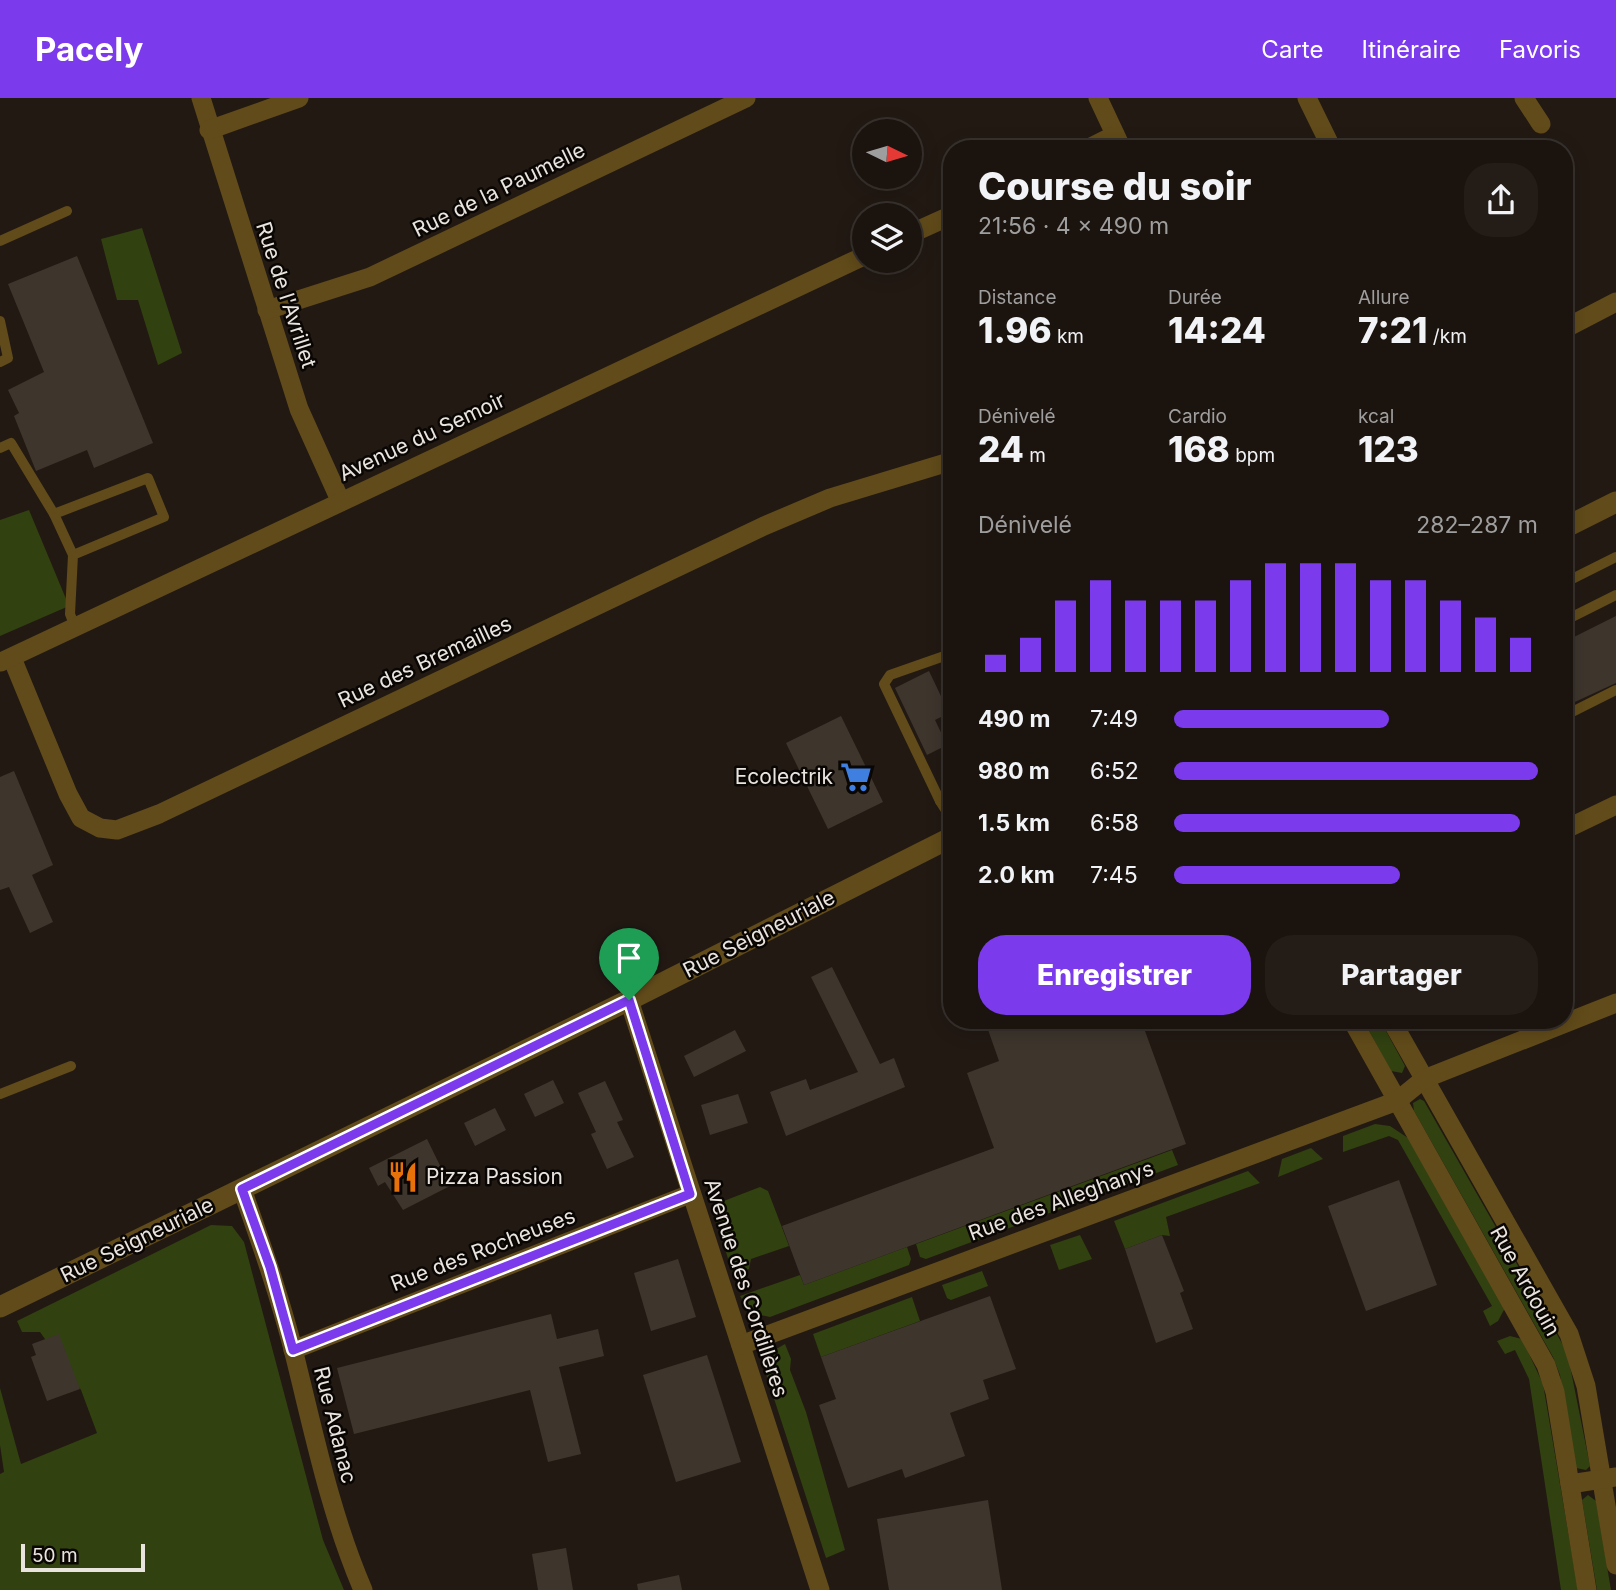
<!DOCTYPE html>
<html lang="fr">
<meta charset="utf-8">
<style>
body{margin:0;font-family:Inter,sans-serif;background:#231c17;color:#f1f3f6;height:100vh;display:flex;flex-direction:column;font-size:26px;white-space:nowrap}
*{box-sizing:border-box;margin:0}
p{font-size:23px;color:#9f9e9e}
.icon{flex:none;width:38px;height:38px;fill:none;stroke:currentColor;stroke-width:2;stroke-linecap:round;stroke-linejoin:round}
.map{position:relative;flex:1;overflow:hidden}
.details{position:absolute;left:943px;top:42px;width:630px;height:889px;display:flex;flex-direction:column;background:#1a130e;border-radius:28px;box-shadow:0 4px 18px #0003,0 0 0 2px #38322e}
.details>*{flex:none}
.needle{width:46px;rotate:95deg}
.fabs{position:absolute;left:852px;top:21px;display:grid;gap:14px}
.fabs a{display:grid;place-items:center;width:70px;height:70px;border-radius:50%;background:#1a130e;box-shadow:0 4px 18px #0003,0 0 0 2px #38322e;font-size:35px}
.scale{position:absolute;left:21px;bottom:18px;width:124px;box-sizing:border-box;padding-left:7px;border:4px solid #eae4df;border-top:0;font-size:19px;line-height:24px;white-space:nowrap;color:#eae4df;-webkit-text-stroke:5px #090604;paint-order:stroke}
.pin{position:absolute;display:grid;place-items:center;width:60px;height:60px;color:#fff;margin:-72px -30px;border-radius:50% 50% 50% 0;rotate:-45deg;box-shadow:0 0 7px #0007}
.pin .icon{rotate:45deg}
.round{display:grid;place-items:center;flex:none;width:74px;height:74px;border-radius:28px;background:#231c17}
.head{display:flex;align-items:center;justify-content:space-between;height:119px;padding:0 35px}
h1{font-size:38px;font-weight:800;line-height:52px}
.figures{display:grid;grid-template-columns:repeat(3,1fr);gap:10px;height:119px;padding:7px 35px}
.figures div{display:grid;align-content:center}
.figures b{font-size:35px;font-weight:800}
.figures small{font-size:19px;font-weight:400}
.figures p{font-size:19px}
.chart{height:196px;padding:14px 35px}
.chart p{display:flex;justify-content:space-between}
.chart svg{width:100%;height:126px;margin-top:7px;stroke:#7c3aed;stroke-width:6}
.action{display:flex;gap:14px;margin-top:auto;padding:14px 35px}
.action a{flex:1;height:80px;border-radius:28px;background:#7c3aed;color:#fff;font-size:28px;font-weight:800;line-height:80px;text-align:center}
.action a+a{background:#231c17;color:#f1f3f6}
ul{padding:0 35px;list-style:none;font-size:23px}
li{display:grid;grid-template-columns:112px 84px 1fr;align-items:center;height:52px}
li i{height:18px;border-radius:9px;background:#7c3aed}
header{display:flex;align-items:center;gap:42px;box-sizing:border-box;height:98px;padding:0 35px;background:#7c3aed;color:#fff}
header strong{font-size:33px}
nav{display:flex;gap:38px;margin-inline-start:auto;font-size:24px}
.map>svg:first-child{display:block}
.green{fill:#314110}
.building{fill:#3e362d}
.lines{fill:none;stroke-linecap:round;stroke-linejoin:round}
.service{stroke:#614b1a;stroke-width:10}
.minor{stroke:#614b1a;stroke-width:19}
.tertiary{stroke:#614b1a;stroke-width:21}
.route-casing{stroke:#fff;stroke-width:14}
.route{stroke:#7c3aed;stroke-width:9}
.labels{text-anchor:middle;stroke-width:5;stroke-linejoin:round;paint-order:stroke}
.street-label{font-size:21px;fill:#eae4df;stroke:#090604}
.poi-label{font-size:21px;fill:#eae4df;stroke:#090604;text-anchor:end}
</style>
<header>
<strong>Pacely</strong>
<nav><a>Carte</a><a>Itinéraire</a><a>Favoris</a></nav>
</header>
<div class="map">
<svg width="1616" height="1492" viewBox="0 0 1616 1492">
<rect width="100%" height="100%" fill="#221913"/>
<!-- green -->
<g class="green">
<path d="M142,130l40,125 -24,12 -20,-65h-21l-16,-61z"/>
<path d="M29,412l40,96 -69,30v-116z"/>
<path d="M1363,922h17l25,46 -3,7 -11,-2z"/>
<path d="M1420,1001l4,2 139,244 7,21 20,100 -4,4 -10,-2 -16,-93 -7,-18 -139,-246 -1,-8z"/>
<path d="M1375,1026l15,2 18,12 97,170 -7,13 -8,5 -7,-15 9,-5 -94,-166 -9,-4 -46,16v-16z"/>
<path d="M1311,1050l12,11 -45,18 4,-18z"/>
<path d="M1172,1052l6,15 -252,94 -6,-2 -4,-13z"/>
<path d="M1248,1073l12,12 -94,34 4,19 -8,-1 -37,14 -11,-28z"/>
<path d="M760,1089l8,4 21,55 -38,13 -2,10 -16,5 -20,-62 8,-10z"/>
<path d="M211,1127l21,1 12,16 79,298 21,50h-344v-116l4,-2 -4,-27v-57l21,76 76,-31 -16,-43 -41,-58h-18l-5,-11z"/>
<path d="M1080,1137l12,24 -33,11 -9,-25z"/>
<path d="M907,1149l4,12 -2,6 -139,52 -19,-4 -11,-17 60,-21 4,10z"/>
<path d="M982,1173l6,15 -37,14 -4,-2 -5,-13z"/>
<path d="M912,1199l8,24 -99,36 -8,-23z"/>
<path d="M1510,1238l12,3 21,45 35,206h-17l-32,-211 -14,-29 -10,4 -8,-13z"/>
<path d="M785,1246l6,15 -1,11 16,42 39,138 -19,8 -61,-187 4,-18z"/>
<path d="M1588,1397l8,6 15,89h-14l-15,-90z"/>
</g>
<!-- building -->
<g class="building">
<path d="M77,158l76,187 -59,25 -7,-18 -51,21 -22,-55 5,-3 -11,-23 36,-18 -36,-88z"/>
<path d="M1616,518v67l-52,24v-65z"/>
<path d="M929,573l20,42 -14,7 12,25 -20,10 -32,-67z"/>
<path d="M841,618l42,86 -55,27 -42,-86z"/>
<path d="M14,673l39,94 -21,10 21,47 -23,11 -21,-46 -9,3v-113z"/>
<path d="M832,869l48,97 14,-6 11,29 -119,49 -16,-44 36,-13 4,11 48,-18 -47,-95z"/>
<path d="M996,922h145l45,124 -382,141 -22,-59 212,-78 -27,-75 32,-12 -13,-37z"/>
<path d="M735,932l11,21 -52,26 -10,-21z"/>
<path d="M553,982l11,23 -29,14 -11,-23z"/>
<path d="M605,983l18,39 -6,2 17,35 -27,12 -16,-35 5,-2 -18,-39z"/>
<path d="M738,996l10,29 -38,12 -9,-30z"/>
<path d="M495,1010l11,22 -31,16 -11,-23z"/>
<path d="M427,1041l23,47 -47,24 -18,-28 -7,4 -9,-18z"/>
<path d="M1399,1082l38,105 -71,26 -38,-105z"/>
<path d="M1162,1137l22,56 -4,2 13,36 -37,14 -31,-94z"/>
<path d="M678,1161l18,58 -45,14 -17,-58z"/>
<path d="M990,1198l26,73 -33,11 6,19 -39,14 15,43 -60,22 -3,-9 -54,19 -29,-83 17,-6 -15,-42z"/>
<path d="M551,1216l6,25 41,-10 6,27 -45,11 22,87 -33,8 -18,-72 -176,44 -17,-66z"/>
<path d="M59,1236l21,55 -33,12 -16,-44 5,-2 -4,-11z"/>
<path d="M707,1257l34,107 -65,20 -33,-107z"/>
<path d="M988,1402l14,90h-113l-12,-71z"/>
<path d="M566,1450l7,42h-35l-6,-36z"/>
<path d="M679,1477l3,15h-44l-1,-6z"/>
</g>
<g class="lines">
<!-- service -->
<g class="service">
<path d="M0,143l67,-30"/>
<path d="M0,223l8,37 -8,4"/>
<path d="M0,350l11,-5 43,71"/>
<path d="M73,457l-19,-41 94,-36 16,39 -91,38 -3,59 5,13"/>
<path d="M1564,485l52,-26"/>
<path d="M1564,523l52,-26"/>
<path d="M952,559l-2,-3 -60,21 -6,9 56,117 12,19"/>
<path d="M1564,618l52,-26"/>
<path d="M940,703l12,-6"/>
<path d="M0,996l71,-28"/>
</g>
<!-- minor -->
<g class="minor">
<path d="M201,0l98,311 41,91"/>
<path d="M1098,0l24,51"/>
<path d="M1307,0l25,51"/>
<path d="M1524,0l17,26"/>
<path d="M209,32l90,-32"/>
<path d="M1087,51l28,-14"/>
<path d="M910,136l42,-19"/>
<path d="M267,212l103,-33 376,-179"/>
<path d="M1564,231l52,-27"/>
<path d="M12,560l56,136 13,24 19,10 17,2 42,-16 605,-288 66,-28 122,-37"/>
<path d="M1,564l863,-406"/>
<path d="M1564,732l52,-25"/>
<path d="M629,902l191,590"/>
<path d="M1352,922l194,345 9,27 32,198"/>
<path d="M1391,922l178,314 17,52 30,179"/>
<path d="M242,1091c19,54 38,108 52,164 20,80 36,160 69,237"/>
<path d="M741,1247l656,-244 27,-22 192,-76"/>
<path d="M293,1252l397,-156"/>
<path d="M1570,1386l46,-7"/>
</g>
<!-- tertiary -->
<g class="tertiary">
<path d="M1564,430l52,-26"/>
<path d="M0,1209l629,-307 323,-163"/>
</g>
</g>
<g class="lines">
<defs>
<path id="route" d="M629,902l61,194 -397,156 -23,-83 -28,-78z"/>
</defs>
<!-- route casing -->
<use href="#route" class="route-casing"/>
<!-- route -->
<use href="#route" class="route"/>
</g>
<!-- icons -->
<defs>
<symbol id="supermarket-bare" viewBox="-9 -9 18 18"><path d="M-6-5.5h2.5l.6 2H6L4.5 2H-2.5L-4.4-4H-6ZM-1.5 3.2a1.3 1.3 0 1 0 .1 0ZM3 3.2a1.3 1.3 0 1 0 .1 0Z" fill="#3f7fe0" stroke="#090604" stroke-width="2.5" paint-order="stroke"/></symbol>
<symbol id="restaurant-bare" viewBox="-9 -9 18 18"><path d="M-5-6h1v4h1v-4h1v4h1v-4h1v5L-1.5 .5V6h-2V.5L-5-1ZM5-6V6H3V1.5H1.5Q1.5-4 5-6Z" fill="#e8710a" stroke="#090604" stroke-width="2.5" paint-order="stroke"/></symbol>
</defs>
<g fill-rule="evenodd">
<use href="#supermarket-bare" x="834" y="657" width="44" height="44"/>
<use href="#restaurant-bare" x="381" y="1057" width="44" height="44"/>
</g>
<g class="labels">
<!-- street labels -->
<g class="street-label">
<text transform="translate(499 92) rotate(-26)" y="7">Rue de la Paumelle</text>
<text transform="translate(286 197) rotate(72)" y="7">Rue de l'Avrillet</text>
<text transform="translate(422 339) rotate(-25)" y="7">Avenue du Semoir</text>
<text transform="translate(425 564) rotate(-25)" y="7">Rue des Bremailles</text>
<text transform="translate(759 836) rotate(-27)" y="7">Rue Seigneuriale</text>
<text transform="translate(1061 1103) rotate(-20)" y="7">Rue des Alleghanys</text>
<text transform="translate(137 1142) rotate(-26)" y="7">Rue Seigneuriale</text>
<text transform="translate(483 1152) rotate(-21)" y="7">Rue des Rocheuses</text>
<text transform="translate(1525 1183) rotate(61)" y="7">Rue Ardouin</text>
<text transform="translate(746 1190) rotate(72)" y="7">Avenue des Cordillères</text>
<text transform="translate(335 1327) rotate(76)" y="7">Rue Adanac</text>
</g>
<!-- poi labels -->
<g class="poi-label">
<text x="833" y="686">Ecolectrik</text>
<text x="426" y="1086" text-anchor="start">Pizza Passion</text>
</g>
</g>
</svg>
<div class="fabs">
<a><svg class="needle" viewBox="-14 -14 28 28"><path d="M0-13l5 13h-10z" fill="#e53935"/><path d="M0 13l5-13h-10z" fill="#9f9e9e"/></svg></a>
<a><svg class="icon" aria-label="layers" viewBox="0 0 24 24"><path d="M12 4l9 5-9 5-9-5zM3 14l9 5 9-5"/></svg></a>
</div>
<div class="scale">50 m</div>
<div class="pin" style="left:629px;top:902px;background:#1e9e55"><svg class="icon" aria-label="arrive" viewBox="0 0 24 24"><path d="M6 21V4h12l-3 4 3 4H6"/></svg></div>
<section class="details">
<div class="head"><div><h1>Course du soir</h1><p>21:56 · 4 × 490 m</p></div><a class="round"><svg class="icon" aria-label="share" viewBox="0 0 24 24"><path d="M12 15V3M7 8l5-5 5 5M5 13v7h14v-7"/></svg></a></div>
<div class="figures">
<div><p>Distance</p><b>1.96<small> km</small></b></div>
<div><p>Durée</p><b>14:24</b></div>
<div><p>Allure</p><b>7:21<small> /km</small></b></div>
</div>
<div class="figures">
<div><p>Dénivelé</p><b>24<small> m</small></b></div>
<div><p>Cardio</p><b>168<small> bpm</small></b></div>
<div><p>kcal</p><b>123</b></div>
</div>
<div class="chart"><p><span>Dénivelé</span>282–287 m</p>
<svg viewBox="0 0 160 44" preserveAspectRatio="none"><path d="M5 44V38M15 44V32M25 44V19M35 44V12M45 44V19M55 44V19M65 44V19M75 44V12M85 44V6M95 44V6M105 44V6M115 44V12M125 44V12M135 44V19M145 44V25M155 44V32"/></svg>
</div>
<ul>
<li><b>490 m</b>7:49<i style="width:59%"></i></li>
<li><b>980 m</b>6:52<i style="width:100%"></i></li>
<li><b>1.5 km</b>6:58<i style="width:95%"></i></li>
<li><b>2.0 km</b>7:45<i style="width:62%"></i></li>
</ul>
<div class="action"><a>Enregistrer</a><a>Partager</a></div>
</section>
</div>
